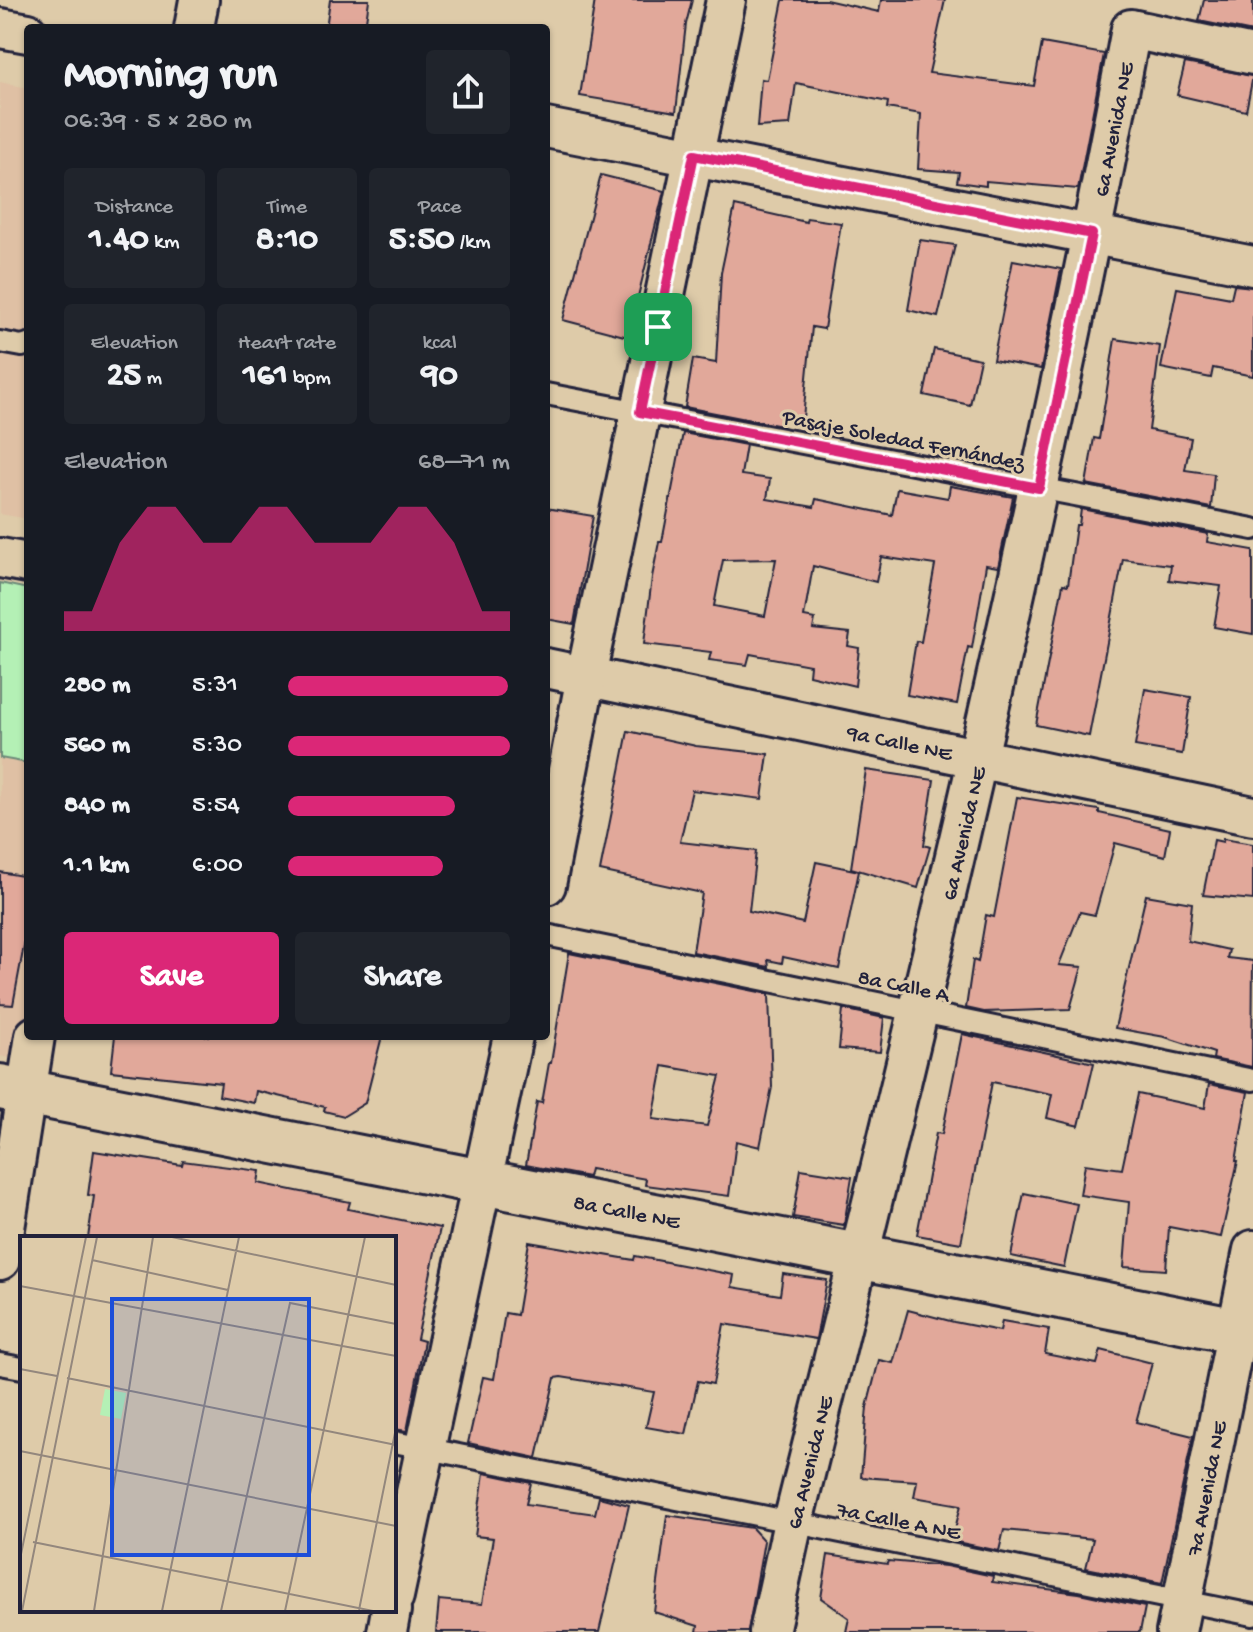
<!DOCTYPE html>
<meta charset="utf-8">
<style>
body{margin:0;font-family:"Gochi Hand",sans-serif;background:#20242c;color:#f1f3f6;height:100vh;display:flex;flex-direction:column;font-size:30px;white-space:nowrap}
*{box-sizing:border-box;margin:0}
p{font-size:26px;color:#9ea1a6}
.icon{flex:none;width:44px;height:44px;fill:none;stroke:currentColor;stroke-width:2;stroke-linecap:round;stroke-linejoin:round}
.map{position:relative;flex:1;overflow:hidden}
.drawer{position:absolute;left:24px;top:24px;width:526px;height:1016px;display:flex;flex-direction:column;background:#171b24;border-radius:8px;box-shadow:0 2px 6px #0004}
.drawer>*{flex:none}
.pin{position:absolute;display:grid;place-items:center;width:68px;height:68px;color:#fff;margin:-34px;border-radius:16px;box-shadow:0 4px 12px #0006}
.round{display:grid;place-items:center;flex:none;width:84px;height:84px;border-radius:8px;background:#20242c}
.summary{display:flex;align-items:center;justify-content:space-between;height:136px;padding:0 40px}
h1{font-size:44px;font-weight:800;line-height:60px}
.figures{display:grid;grid-template-columns:repeat(3,1fr);gap:12px;height:136px;padding:8px 40px}
.figures div{display:grid;align-content:center;border-radius:8px;background:#20242c;text-align:center}
.figures b{font-size:34px;font-weight:800}
.figures small{font-size:22px;font-weight:400}
.figures p{font-size:22px}
.chart{height:224px;padding:16px 40px}
.chart p{display:flex;justify-content:space-between}
.chart svg{width:100%;height:144px;margin-top:8px;fill:#db2777;opacity:.7}
.cta{display:flex;gap:16px;margin-top:auto;padding:16px 40px}
.cta a{flex:1;height:92px;border-radius:8px;background:#db2777;color:#fff;font-size:32px;font-weight:800;line-height:92px;text-align:center}
.cta a+a{background:#20242c;color:#f1f3f6}
ul{padding:0 40px;list-style:none;font-size:26px}
li{display:grid;grid-template-columns:128px 96px 1fr;align-items:center;height:60px}
li i{height:20px;border-radius:10px;background:#db2777}
.map>svg:first-child{display:block}
.built{fill:#dfc0a4}
.green{fill:#b4f0b5;stroke:#6b8978;stroke-width:2}
.building{fill:#e1a89a;stroke:#22223b;stroke-width:2;fill-rule:evenodd}
.lines{fill:none;stroke-linecap:round;stroke-linejoin:round}
.lane-casing{stroke:#22223b;stroke-width:26}
.street-casing{stroke:#22223b;stroke-width:44}
.secondary-casing{stroke:#22223b;stroke-width:50}
.lane{stroke:#decba9;stroke-width:20}
.street{stroke:#decba9;stroke-width:38}
.secondary{stroke:#decba9;stroke-width:44}
.route-casing{stroke:#fff;stroke-width:16}
.route{stroke:#db2777;stroke-width:10}
.labels{text-anchor:middle;stroke-width:6;stroke-linejoin:round;paint-order:stroke}
.street-label{font-size:22px;fill:#22223b;stroke:#decba9}
.inset-road{fill:none;stroke:#93877d;stroke-width:2}
.view{fill:#1d4ed8;fill-opacity:0.15;stroke:#1d4ed8;stroke-width:4}
.inset-edge{fill:none;stroke:#22223b;stroke-width:4}
</style>
<div class="map">
<svg width="1253" height="1632" viewBox="0 0 1253 1632">
<rect width="100%" height="100%" fill="#decba9"/>
<filter id="ink" filterUnits="userSpaceOnUse"><feTurbulence type="fractalNoise" baseFrequency=".0125" numOctaves="2"/><feDisplacementMap in="SourceGraphic" scale="16" xChannelSelector="R" yChannelSelector="G"/><feConvolveMatrix kernelMatrix="1 2 1 2 8 2 1 2 1" color-interpolation-filters="sRGB"/></filter>
<g filter="url(#ink)">
<!-- built -->
<g class="built">
<path d="M0,82l28,6v431l-28,-5z"/>
<path d="M0,585l28,5 2,472 -30,-6z"/>
</g>
<!-- green -->
<path class="green" d="M0,583l28,6v174l-28,-5z"/>
<!-- building -->
<g class="building">
<path d="M330,0h39l-4,28h-39z"/>
<path d="M595,0h97l-6,24 -10,88 -96,-16z"/>
<path d="M783,0h43l53,12 2,-12h64l-16,73 105,13 8,-43 62,11 -26,135 -92,-8v5l-29,-4 2,-10 -41,-3 3,-55 -34,-6 1,-6 -92,-19 -6,42 -33,2 4,-48 6,1z"/>
<path d="M1204,0h49v32l-54,-11z"/>
<path d="M1185,63l68,13 -7,35 -69,-16z"/>
<path d="M601,175l63,16 -36,146 -65,-17z"/>
<path d="M735,206l71,16 1,-4 34,5 -17,106 -12,-2 -9,91 -20,-2 -1,10 -97,-19 8,-48 23,4 5,-90z"/>
<path d="M920,240l35,5 -17,72 -30,-7z"/>
<path d="M1013,260l48,9 -20,100 -48,-9z"/>
<path d="M1234,285l19,2v89l-40,-8 -2,10 -50,-10 16,-80 54,10z"/>
<path d="M1115,339l45,7 -11,84 42,8 -6,32 29,4 -3,34 -125,-24 8,-46 5,1z"/>
<path d="M934,349l46,10 -10,46 -46,-10z"/>
<path d="M683,433l63,12 -5,30 29,4 -3,20 47,8 2,-8 76,16 5,-26 51,9 2,-12 63,11 -15,70 -12,-2 -14,83 -4,-1 -11,57 -50,-9 9,-54 5,1 14,-77 -54,-8 -5,25 -63,-16 -9,51 11,2 -2,10 37,4 -2,13 11,2 -4,38 -46,-11 1,-10 -60,-11 -3,11 -38,-5 2,-8 -67,-8 8,-67 7,-35h3zM776,559l-11,57 -51,-10 9,-46z"/>
<path d="M546,508l47,8 -19,108 -28,-5z"/>
<path d="M1081,509l127,25 -1,8 46,8v84l-39,-7 7,-41 -52,-6 2,-15 -48,-6 -34,177 -53,-11 27,-141 5,1 8,-60h3z"/>
<path d="M1145,689l46,8 -9,57 -47,-8z"/>
<path d="M628,731l68,15 72,8 -6,45 -70,-9 -12,52 76,9 -7,60 54,12 13,-61 43,9 -20,98 -56,-12 -1,6 -14,-3 1,7 -76,-15 9,-59 -102,-22z"/>
<path d="M866,770l68,10 -10,65 6,2 -12,41 -67,-20z"/>
<path d="M1017,797l82,13v3l71,16 -5,27 -50,-13 -20,72 -15,-3 -21,53 23,2 -12,42 -86,3 -18,-4 7,-48 5,2 8,-47 8,2z"/>
<path d="M1223,839l30,5v56l-50,-5 11,-55 9,2z"/>
<path d="M0,872l28,5v47l-15,81 -13,-1z"/>
<path d="M1146,895l46,8 -4,38 41,9 -2,8 26,3 -1,106 -39,-8 1,-6 -49,-16 -50,-9z"/>
<path d="M569,953l200,41 3,93 -12,60 -24,-6 -7,55 -84,-11 1,-6 -56,-10 -2,8 -62,-12 11,-63 5,1 7,-40h2zM663,1066l57,10 -13,50 -54,-7z"/>
<path d="M843,1009l41,9 -4,34 -41,-3z"/>
<path d="M962,1034l132,29 -15,63 -32,-8 5,-24 -60,-12 -31,161 -44,-8 19,-102 6,1z"/>
<path d="M115,1036h267l-17,67 -21,13 -20,-5 1,-4 -69,-16 -2,12 -35,-7 2,-13 -110,-12z"/>
<path d="M1209,1084l39,8 -12,69h2l-17,76 -52,-10 -3,43 -42,-3 5,-65 -49,-7 5,-31 37,5 16,-75 67,14z"/>
<path d="M94,1151l88,14 1,-4 77,10 -2,12 92,19 -2,7 92,19 -23,111 7,2 -17,90 -13,-2v-191h-306l6,-42 -6,-1z"/>
<path d="M801,1169l51,8 -8,48 -51,-8z"/>
<path d="M1024,1193l53,11 -13,63 -53,-11z"/>
<path d="M529,1242l105,18 1,-4 99,19 -2,12 48,8 3,-21 44,6 -11,59 -92,-15 -11,60 -15,-3 -12,53 -40,-7 8,-35 -93,-15 -6,1 -18,80 -69,-15 15,-66 11,2 11,-66 12,2z"/>
<path d="M908,1310l46,12 46,9 2,-10 47,8 -4,25 52,10 4,-14 51,13 -16,59 57,14 -31,147 -76,-15 7,-29 -89,-9 -5,21 -47,-10 9,-36 -47,-8 3,-16 -56,-4 6,-70 12,-47 14,3z"/>
<path d="M484,1473l47,10 -5,21 69,10 4,-17 30,8 -30,127h-163l3,-32 43,4 11,-66 -18,-2z"/>
<path d="M667,1515l85,13 12,13 -16,91h-51l1,-6 -44,-14z"/>
<path d="M828,1555l59,9 1,-3 58,5 47,10 -1,6 87,11 66,14 -5,25h-294l3,-14 -28,-20z"/>
</g>
<g class="lines">
<defs>
<g id="lane">
<path d="M0,342l22,4 6,-2"/>
<path d="M546,394l707,135"/>
<path d="M546,935l707,145"/>
<path d="M0,1364l22,4"/>
<path d="M394,1442l859,173"/>
</g>
<g id="street">
<path d="M0,28l28,5"/>
<path d="M194,28l5,-28"/>
<path d="M546,128l707,138"/>
<path d="M0,558l28,5"/>
<path d="M546,668l707,148"/>
<path d="M546,885l40,-209 140,-676"/>
<path d="M0,1260l35,-224"/>
<path d="M394,1596l119,-560"/>
<path d="M387,1632l4,-22"/>
<path d="M769,1632l24,-110c124,-496 244,-991 338,-1493l122,26"/>
<path d="M1176,1632l77,-382"/>
</g>
<path id="secondary" d="M0,1087l1253,247"/>
</defs>
<!-- lane casing -->
<use href="#lane" class="lane-casing"/>
<!-- street casing -->
<use href="#street" class="street-casing"/>
<!-- secondary casing -->
<use href="#secondary" class="secondary-casing"/>
<!-- lane -->
<use href="#lane" class="lane"/>
<!-- street -->
<use href="#street" class="street"/>
<!-- secondary -->
<use href="#secondary" class="secondary"/>
</g>
</g>
<g class="lines" filter="url(#ink)">
<defs>
<path id="route" d="M694,155l398,79 -53,254 -399,-76z"/>
</defs>
<!-- route casing -->
<use href="#route" class="route-casing"/>
<!-- route -->
<use href="#route" class="route"/>
</g>
<g class="labels">
<!-- street labels -->
<g class="street-label">
<text transform="translate(1112 129) rotate(-79)" y="8">6a Avenida NE</text>
<text transform="translate(904 438) rotate(11)" y="8">Pasaje Soledad Fernández</text>
<text transform="translate(900 741) rotate(12)" y="8">9a Calle NE</text>
<text transform="translate(962 833) rotate(-77)" y="8">6a Avenida NE</text>
<text transform="translate(904 984) rotate(12)" y="8">8a Calle A</text>
<text transform="translate(627 1210) rotate(11)" y="8">8a Calle NE</text>
<text transform="translate(808 1462) rotate(-76)" y="8">6a Avenida NE</text>
<text transform="translate(1205 1488) rotate(-79)" y="8">7a Avenida NE</text>
<text transform="translate(899 1519) rotate(11)" y="8">7a Calle A NE</text>
</g>
</g>
<!-- overview -->
<g transform="translate(20 1236)">
<rect width="376" height="376" fill="#decba9"/>
<path d="M85,153l21,4 -5,26 -21,-4z" fill="#b4f0b5"/>
<path class="inset-road" d="M152,1l224,48M72,24l136,30M0,50l376,70M0,133l37,7M47,142l329,67M0,215l376,75M13,306l340,69M0,323l66,-322M339,374l37,-182M2,375l75,-374M74,375l59,-374M142,375l77,-374M201,375l69,-308 106,21M265,375l80,-374"/>
<path class="view" d="M92,63h197v256h-197z"/>
<rect width="376" height="376" class="inset-edge"/>
</g>
</svg>
<div class="pin" style="left:658px;top:327px;background:#1e9e55"><svg class="icon" aria-label="arrive" viewBox="0 0 24 24"><path d="M6 21V4h12l-3 4 3 4H6"/></svg></div>
<section class="drawer">
<div class="summary"><div><h1>Morning run</h1><p>06:39 · 5 × 280 m</p></div><a class="round"><svg class="icon" aria-label="share" viewBox="0 0 24 24"><path d="M12 15V3M7 8l5-5 5 5M5 13v7h14v-7"/></svg></a></div>
<div class="figures">
<div><p>Distance</p><b>1.40<small> km</small></b></div>
<div><p>Time</p><b>8:10</b></div>
<div><p>Pace</p><b>5:50<small> /km</small></b></div>
</div>
<div class="figures">
<div><p>Elevation</p><b>25<small> m</small></b></div>
<div><p>Heart rate</p><b>161<small> bpm</small></b></div>
<div><p>kcal</p><b>90</b></div>
</div>
<div class="chart"><p><span>Elevation</span>68–71 m</p>
<svg viewBox="0 0 160 44" preserveAspectRatio="none"><path d="M0 44V38L10 38L20 17L30 6L40 6L50 17L60 17L70 6L80 6L90 17L100 17L110 17L120 6L130 6L140 17L150 38L160 38V44z"/></svg>
</div>
<ul>
<li><b>280 m</b>5:31<i style="width:99%"></i></li>
<li><b>560 m</b>5:30<i style="width:100%"></i></li>
<li><b>840 m</b>5:54<i style="width:75%"></i></li>
<li><b>1.1 km</b>6:00<i style="width:70%"></i></li>
</ul>
<div class="cta"><a>Save</a><a>Share</a></div>
</section>
</div>
